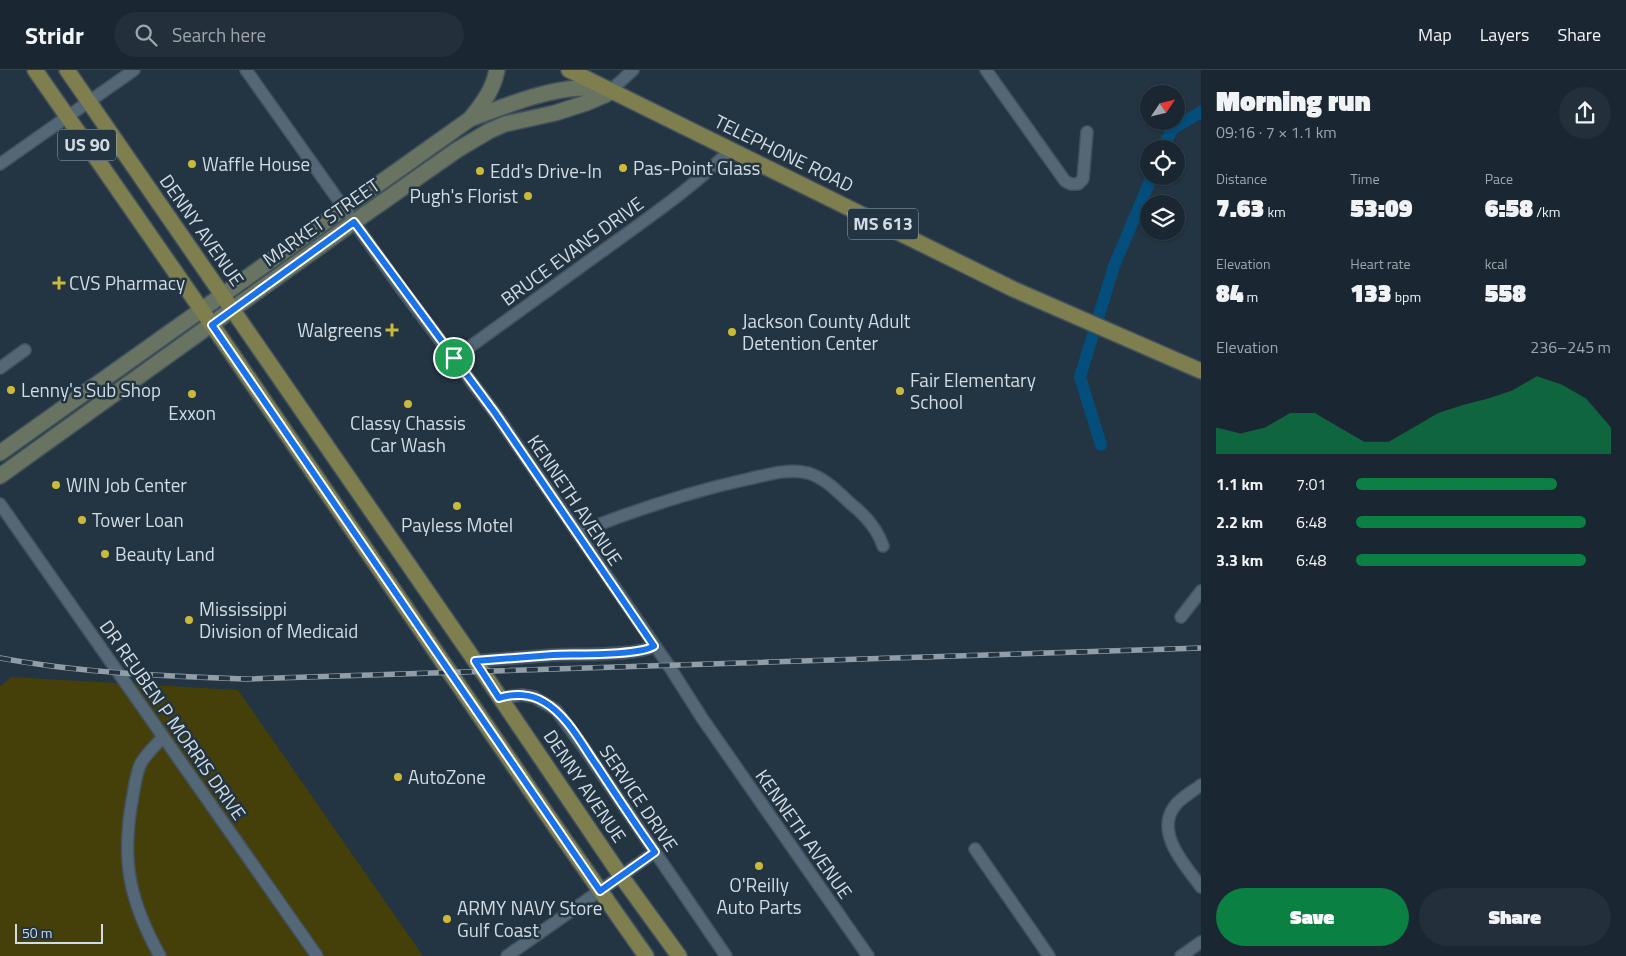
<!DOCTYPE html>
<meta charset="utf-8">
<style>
body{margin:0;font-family:"Titillium Web",sans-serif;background:#232f3a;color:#f1f3f6;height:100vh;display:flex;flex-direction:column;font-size:19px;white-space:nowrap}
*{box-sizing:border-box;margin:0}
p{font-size:16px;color:#9fa5ac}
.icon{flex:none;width:28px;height:28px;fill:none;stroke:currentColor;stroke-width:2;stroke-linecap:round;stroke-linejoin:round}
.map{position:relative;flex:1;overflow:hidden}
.sheet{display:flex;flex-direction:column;background:#1a2732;width:425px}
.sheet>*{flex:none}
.needle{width:32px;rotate:55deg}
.buttons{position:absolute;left:1140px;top:15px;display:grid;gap:10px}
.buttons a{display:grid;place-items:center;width:45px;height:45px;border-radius:50%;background:#1a2732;box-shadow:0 1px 4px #0004,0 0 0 1px #38444d;font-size:25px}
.scale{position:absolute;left:15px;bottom:12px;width:88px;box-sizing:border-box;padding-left:5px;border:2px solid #d1dce4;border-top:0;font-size:14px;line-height:18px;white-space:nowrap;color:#d1dce4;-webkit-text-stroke:4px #233442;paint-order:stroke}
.pin{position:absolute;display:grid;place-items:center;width:42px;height:42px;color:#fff;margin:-21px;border:2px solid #fff;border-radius:50%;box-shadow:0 1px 5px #0007}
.round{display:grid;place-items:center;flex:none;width:52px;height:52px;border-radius:26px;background:#232f3a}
.head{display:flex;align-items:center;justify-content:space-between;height:85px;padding:0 15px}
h1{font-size:28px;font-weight:800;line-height:38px}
.figures{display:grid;grid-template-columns:repeat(3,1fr);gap:8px;height:85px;padding:5px 15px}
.figures div{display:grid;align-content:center}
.figures b{font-size:25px;font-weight:800}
.figures small{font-size:14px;font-weight:400}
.figures p{font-size:14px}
.chart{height:140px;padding:10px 15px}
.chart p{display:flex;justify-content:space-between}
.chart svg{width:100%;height:90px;margin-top:5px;fill:#0b8043;opacity:.7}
.action{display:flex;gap:10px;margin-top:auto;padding:10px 15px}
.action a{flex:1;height:58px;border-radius:30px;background:#0b8043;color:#fff;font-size:20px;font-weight:800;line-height:58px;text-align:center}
.action a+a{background:#232f3a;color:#f1f3f6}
ul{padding:0 15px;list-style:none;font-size:16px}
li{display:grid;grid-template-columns:80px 60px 1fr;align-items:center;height:38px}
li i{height:12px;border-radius:6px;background:#0b8043}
header{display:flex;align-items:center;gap:30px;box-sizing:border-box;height:70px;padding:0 25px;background:#1a2732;border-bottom:1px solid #38444d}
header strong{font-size:24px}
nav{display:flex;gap:28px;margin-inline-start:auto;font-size:18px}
.search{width:350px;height:45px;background:#232f3a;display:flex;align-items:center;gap:12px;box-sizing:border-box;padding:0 18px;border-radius:28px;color:#9fa5ac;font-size:19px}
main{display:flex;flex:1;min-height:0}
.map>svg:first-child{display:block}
.green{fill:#453f0a}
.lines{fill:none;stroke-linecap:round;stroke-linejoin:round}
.canal{stroke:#034e7a;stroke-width:12}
.street-casing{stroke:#42525d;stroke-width:14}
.secondary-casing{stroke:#42525d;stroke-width:18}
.primary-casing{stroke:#42525d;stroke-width:18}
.street{stroke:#546776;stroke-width:11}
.secondary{stroke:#697362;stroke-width:15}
.primary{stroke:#7e7e4e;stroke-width:15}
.rail-casing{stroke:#919ea8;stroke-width:5.5}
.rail{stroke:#233442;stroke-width:4;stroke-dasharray:11;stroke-linecap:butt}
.route-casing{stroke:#fff;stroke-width:10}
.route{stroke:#1a73e8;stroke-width:6}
.poi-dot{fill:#cbba39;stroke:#233442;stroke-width:2}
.labels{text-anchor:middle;stroke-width:5;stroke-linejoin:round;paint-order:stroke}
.shield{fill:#233442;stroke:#9daab3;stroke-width:1}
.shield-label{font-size:18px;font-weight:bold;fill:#d1dce4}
.street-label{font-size:19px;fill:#d1dce4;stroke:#233442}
.poi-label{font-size:19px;fill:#d1dce4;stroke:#233442;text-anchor:start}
</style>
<header>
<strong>Stridr</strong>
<div class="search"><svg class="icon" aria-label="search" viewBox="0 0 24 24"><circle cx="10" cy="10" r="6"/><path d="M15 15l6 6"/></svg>Search here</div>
<nav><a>Map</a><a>Layers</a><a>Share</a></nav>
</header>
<main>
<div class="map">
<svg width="1201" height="886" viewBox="0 0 1201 886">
<rect width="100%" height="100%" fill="#233442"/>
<!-- green -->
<path class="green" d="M12,607l226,13 185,266h-423v-270z"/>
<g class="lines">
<!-- canal -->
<g class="canal">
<path d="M1163,79l9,-20 29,-17"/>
<path d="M1101,375l-21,-68 34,-111 38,-90"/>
</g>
<defs>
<g id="street">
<path d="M246,0l154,217 95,126 174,253 33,52 166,238"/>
<path d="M986,0l79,111 6,3h7l5,-5 4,-47"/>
<path d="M610,21l23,-21"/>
<path d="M0,94l134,-94"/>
<path d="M453,289c54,-39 108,-78 162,-117 40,-29 81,-57 116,-93"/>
<path d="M0,298l25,-18"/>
<path d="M0,434l317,452"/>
<path d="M577,463c55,-22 112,-41 171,-54 19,-4 40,-11 60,-6 17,5 30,19 43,31 14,11 26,24 32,42"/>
<path d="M1181,547l20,-26"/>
<path d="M475,591c26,-2 52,-4 78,-6 21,-1 86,1 101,-9"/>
<path d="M499,628l23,-3 12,2 22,13 28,38 142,208"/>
<path d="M1201,715c-9,7 -21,13 -27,22 -19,27 12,59 27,80"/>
<path d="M975,779l74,107"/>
<path d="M160,886c-30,-54 -39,-94 -28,-155 2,-10 4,-29 9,-38 5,-9 15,-18 22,-26"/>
<path d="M507,886l148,-104"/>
<path d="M1181,886l20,-14"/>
</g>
<g id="secondary">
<path d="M471,48c12,-15 22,-28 26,-48"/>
<path d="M0,383l470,-334c33,-12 73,-29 109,-31 10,0 21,2 31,3"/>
<path d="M0,406l354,-254 103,-72 32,-19 16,-7 50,-11 31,-10 21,-9 3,-3"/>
</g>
<g id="primary">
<path d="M35,0l193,278 329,481 89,127"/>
<path d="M67,0l415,601 139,205 58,80"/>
<path d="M569,0l444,219 188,82"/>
</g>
</defs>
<!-- street casing -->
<use href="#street" class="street-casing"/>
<!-- secondary casing -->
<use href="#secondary" class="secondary-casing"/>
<!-- primary casing -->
<use href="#primary" class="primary-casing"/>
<!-- street -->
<use href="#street" class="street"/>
<!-- secondary -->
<use href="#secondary" class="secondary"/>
<!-- primary -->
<use href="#primary" class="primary"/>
<defs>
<path id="rail" d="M0,588c81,15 163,18 245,21l956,-31"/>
</defs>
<!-- rail casing -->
<use href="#rail" class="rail-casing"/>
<!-- rail -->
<use href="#rail" class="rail"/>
</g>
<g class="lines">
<defs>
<path id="route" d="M354,152l141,191 159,233c-16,10 -80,8 -101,9 -26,2 -52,4 -78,6l24,37c15,-5 32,-4 45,4 23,13 38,43 53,64 19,29 38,58 58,86l-55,39 -388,-566z"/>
</defs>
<!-- route casing -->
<use href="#route" class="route-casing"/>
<!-- route -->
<use href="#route" class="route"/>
</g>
<!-- markers -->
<g class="poi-dot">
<circle cx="192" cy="94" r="5"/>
<circle cx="623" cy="98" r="5"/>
<circle cx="480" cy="101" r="5"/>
<circle cx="528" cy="126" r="5"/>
<path d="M56.5 205.5h5v5h5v5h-5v5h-5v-5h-5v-5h5z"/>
<path d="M389.5 252.5h5v5h5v5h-5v5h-5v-5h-5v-5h5z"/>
<circle cx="732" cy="262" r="5"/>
<circle cx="11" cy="320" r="5"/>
<circle cx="900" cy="321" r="5"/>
<circle cx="192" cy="324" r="5"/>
<circle cx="408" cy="334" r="5"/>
<circle cx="56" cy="415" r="5"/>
<circle cx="457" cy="436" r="5"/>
<circle cx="82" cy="450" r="5"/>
<circle cx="105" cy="484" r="5"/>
<circle cx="189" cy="550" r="5"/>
<circle cx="398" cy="707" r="5"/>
<circle cx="759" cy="796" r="5"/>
<circle cx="447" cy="849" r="5"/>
</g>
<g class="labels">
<!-- shield labels -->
<g class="shield">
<rect x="58" y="59.5" width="58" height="31" rx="4"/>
<rect x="848" y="138.5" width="70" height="31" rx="4"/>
</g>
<g class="shield-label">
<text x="87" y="81">US 90</text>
<text x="883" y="160">MS 613</text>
</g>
<!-- street labels -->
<g class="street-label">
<text transform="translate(784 83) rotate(26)" y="7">TELEPHONE ROAD</text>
<text transform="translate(321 152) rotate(-35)" y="7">MARKET STREET</text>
<text transform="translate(202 160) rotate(55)" y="7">DENNY AVENUE</text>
<text transform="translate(572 181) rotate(-36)" y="7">BRUCE EVANS DRIVE</text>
<text transform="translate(575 430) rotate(56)" y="7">KENNETH AVENUE</text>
<text transform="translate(173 650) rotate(55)" y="7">DR REUBEN P MORRIS DRIVE</text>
<text transform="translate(585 716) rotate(56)" y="7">DENNY AVENUE</text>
<text transform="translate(639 728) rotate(56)" y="7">SERVICE DRIVE</text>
<text transform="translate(804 764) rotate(55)" y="7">KENNETH AVENUE</text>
</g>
<!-- poi labels -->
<g class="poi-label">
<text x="202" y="101">Waffle House</text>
<text x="633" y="105">Pas-Point Glass</text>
<text x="490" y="108">Edd's Drive-In</text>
<text x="518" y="133" text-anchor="end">Pugh's Florist</text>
<text x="69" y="220">CVS Pharmacy</text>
<text x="742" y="258">Jackson County Adult<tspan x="742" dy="22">Detention Center</tspan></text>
<text x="382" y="267" text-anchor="end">Walgreens</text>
<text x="910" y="317">Fair Elementary<tspan x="910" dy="22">School</tspan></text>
<text x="21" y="327">Lenny's Sub Shop</text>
<text x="192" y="350" text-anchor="middle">Exxon</text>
<text x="408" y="360" text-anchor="middle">Classy Chassis<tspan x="408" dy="22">Car Wash</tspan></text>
<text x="66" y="422">WIN Job Center</text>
<text x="92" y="457">Tower Loan</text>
<text x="457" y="462" text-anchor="middle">Payless Motel</text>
<text x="115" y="491">Beauty Land</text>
<text x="199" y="546">Mississippi<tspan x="199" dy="22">Division of Medicaid</tspan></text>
<text x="408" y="714">AutoZone</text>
<text x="759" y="822" text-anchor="middle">O'Reilly<tspan x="759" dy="22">Auto Parts</tspan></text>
<text x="457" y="845">ARMY NAVY Store<tspan x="457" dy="22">Gulf Coast</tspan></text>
</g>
</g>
</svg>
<div class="buttons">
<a><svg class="needle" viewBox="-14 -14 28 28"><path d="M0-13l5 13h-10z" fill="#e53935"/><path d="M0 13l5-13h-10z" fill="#9fa5ac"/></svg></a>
<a><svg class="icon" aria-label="locate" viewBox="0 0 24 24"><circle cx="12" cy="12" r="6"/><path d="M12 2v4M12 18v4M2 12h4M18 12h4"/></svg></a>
<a><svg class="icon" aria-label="layers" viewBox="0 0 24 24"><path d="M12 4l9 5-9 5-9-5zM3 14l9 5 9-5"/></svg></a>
</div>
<div class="scale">50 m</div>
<div class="pin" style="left:454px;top:288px;background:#1e9e55"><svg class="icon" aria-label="arrive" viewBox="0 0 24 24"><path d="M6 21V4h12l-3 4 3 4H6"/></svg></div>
</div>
<section class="sheet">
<div class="head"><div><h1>Morning run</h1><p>09:16 · 7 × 1.1 km</p></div><a class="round"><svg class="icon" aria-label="share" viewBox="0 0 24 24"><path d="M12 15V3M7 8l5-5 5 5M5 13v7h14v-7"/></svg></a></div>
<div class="figures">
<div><p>Distance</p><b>7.63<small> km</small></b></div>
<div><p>Time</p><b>53:09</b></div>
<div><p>Pace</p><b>6:58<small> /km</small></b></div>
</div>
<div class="figures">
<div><p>Elevation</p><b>84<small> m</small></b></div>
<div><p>Heart rate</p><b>133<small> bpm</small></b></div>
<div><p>kcal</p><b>558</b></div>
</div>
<div class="chart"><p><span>Elevation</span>236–245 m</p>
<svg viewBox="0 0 160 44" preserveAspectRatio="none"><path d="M0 44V31L10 34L20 31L30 24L40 24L50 31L60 38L70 38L80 31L90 24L100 20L110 17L120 13L130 6L140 10L150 17L160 31V44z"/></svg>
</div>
<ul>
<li><b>1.1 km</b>7:01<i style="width:79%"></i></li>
<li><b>2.2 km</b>6:48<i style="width:90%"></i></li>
<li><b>3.3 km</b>6:48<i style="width:90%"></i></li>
</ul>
<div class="action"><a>Save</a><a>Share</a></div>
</section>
</main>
